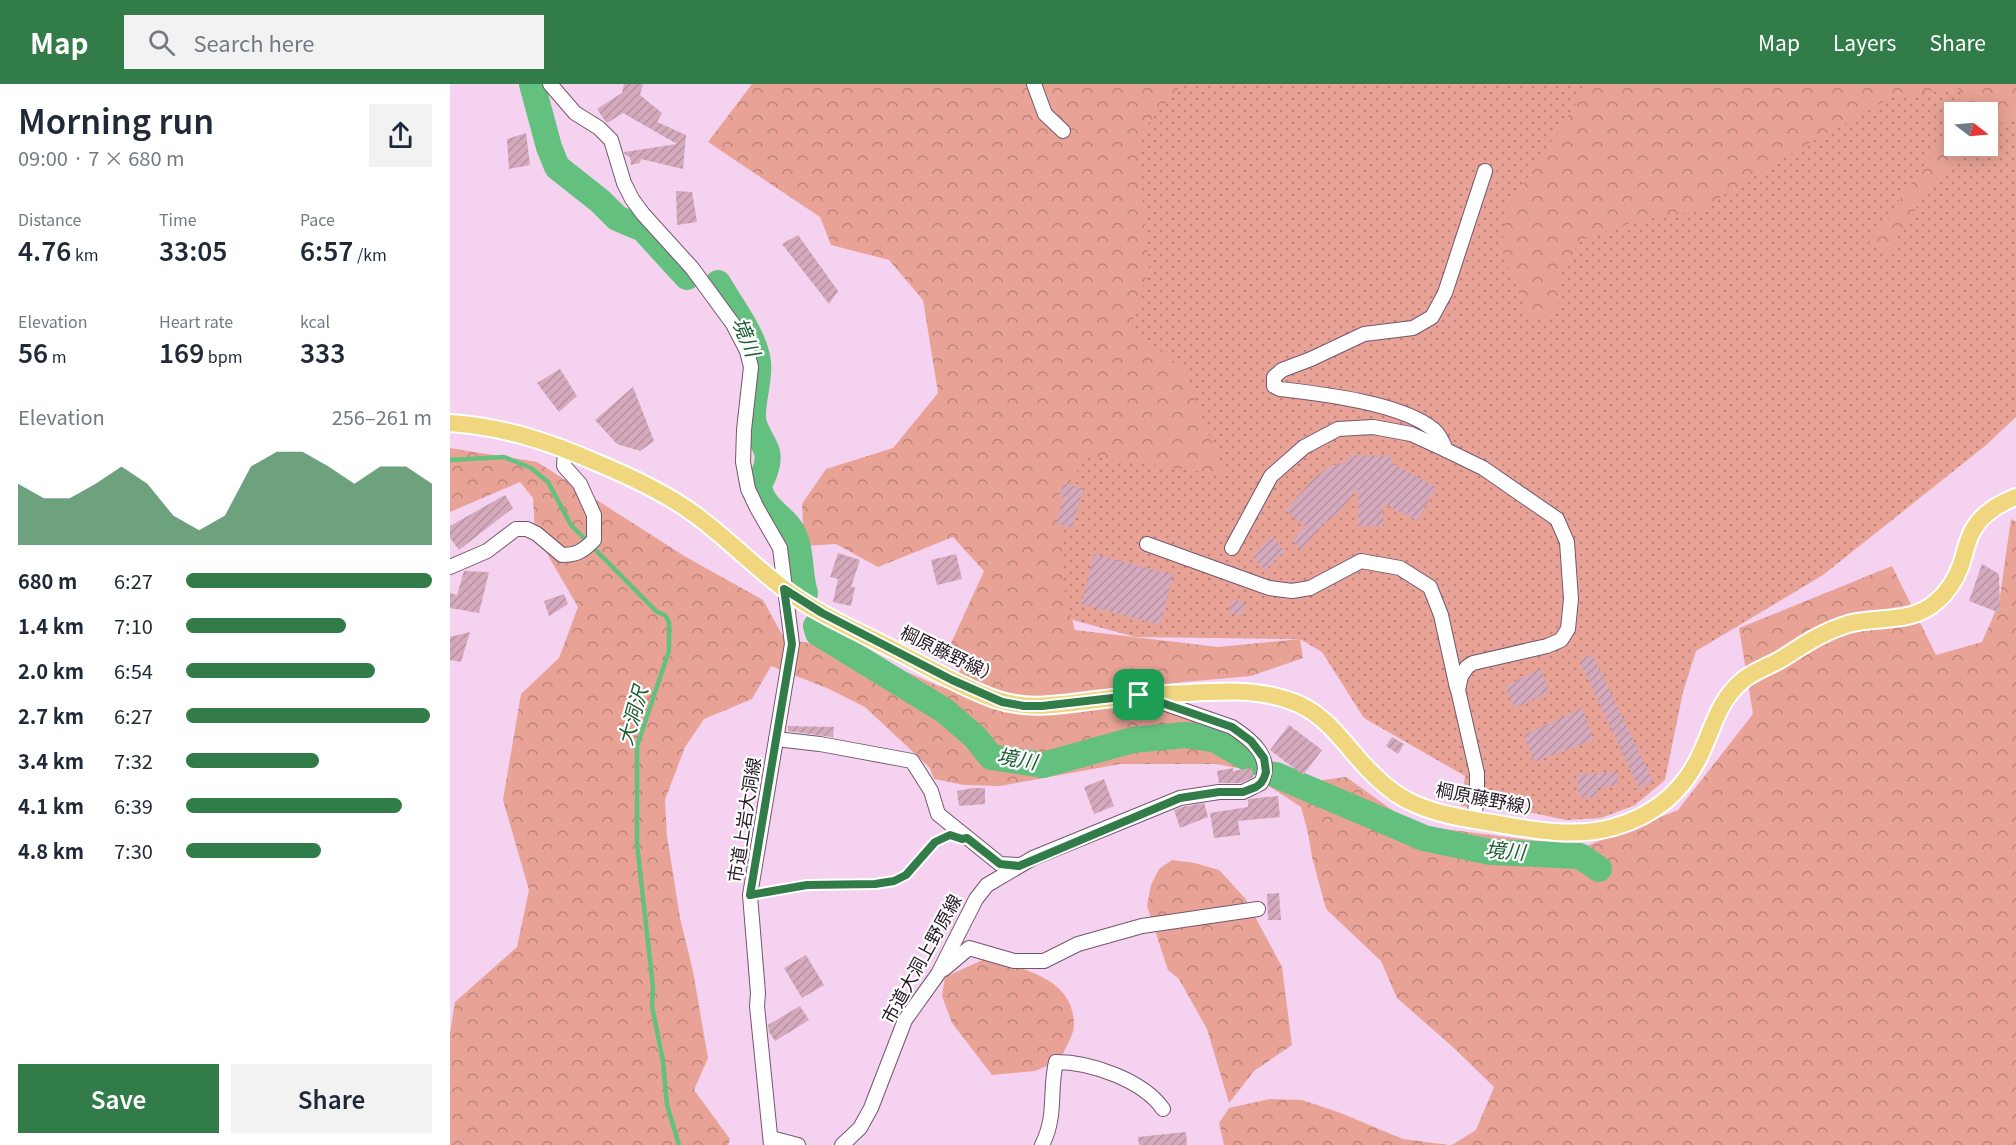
<!DOCTYPE html>
<meta charset="utf-8">
<style>
body{margin:0;font-family:Georgia,"Noto Sans JP",serif;background:#f2f2f3;color:#1f2937;height:100vh;display:flex;flex-direction:column;font-size:22px;white-space:nowrap}
*{box-sizing:border-box;margin:0}
p{font-size:20px;color:#747a83}
.icon{flex:none;width:33px;height:33px;fill:none;stroke:currentColor;stroke-width:2;stroke-linecap:round;stroke-linejoin:round}
.map{position:relative;flex:1;overflow:hidden}
.panel{display:flex;flex-direction:column;background:#fff;width:450px}
.panel>*{flex:none}
.needle{width:39px;rotate:106deg}
.controls{position:absolute;left:1494px;top:18px;display:grid;gap:12px}
.controls a{display:grid;place-items:center;width:54px;height:54px;border-radius:0px;background:#fff;box-shadow:0 3px 15px #0003;font-size:30px}
.pin{position:absolute;display:grid;place-items:center;width:51px;height:51px;color:#fff;margin:-26px;border-radius:12px;box-shadow:0 3px 9px #0006}
.round{display:grid;place-items:center;flex:none;width:63px;height:63px;border-radius:0px;background:#f2f2f3}
.overview{display:flex;align-items:center;justify-content:space-between;height:102px;padding:0 18px}
h1{font-size:33px;font-weight:600;line-height:45px}
.stats{display:grid;grid-template-columns:repeat(3,1fr);gap:9px;height:102px;padding:6px 18px}
.stats div{display:grid;align-content:center}
.stats b{font-size:26px;font-weight:600}
.stats small{font-size:16px;font-weight:400}
.stats p{font-size:16px}
.chart{height:168px;padding:12px 18px}
.chart p{display:flex;justify-content:space-between}
.chart svg{width:100%;height:108px;margin-top:6px;fill:#327c49;opacity:.7}
.action{display:flex;gap:12px;margin-top:auto;padding:12px 18px}
.action a{flex:1;height:69px;border-radius:0px;background:#327c49;color:#fff;font-size:24px;font-weight:600;line-height:69px;text-align:center}
.action a+a{background:#f2f2f3;color:#1f2937}
ul{padding:0 18px;list-style:none;font-size:20px}
li{display:grid;grid-template-columns:96px 72px 1fr;align-items:center;height:45px}
li i{height:15px;border-radius:8px;background:#327c49}
header{display:flex;align-items:center;gap:36px;box-sizing:border-box;height:84px;padding:0 30px;background:#327c49;color:#fff}
header strong{font-size:28px}
nav{display:flex;gap:33px;margin-inline-start:auto;font-size:21px}
.search{width:420px;height:54px;background:#f2f2f3;display:flex;align-items:center;gap:15px;box-sizing:border-box;padding:0 21px;border-radius:0px;color:#747a83;font-size:22px}
main{display:flex;flex:1;min-height:0}
.map>svg:first-child{display:block}
.grass{fill:url(#grass-dots);fill-rule:evenodd}
.forest{fill:url(#forest-crowns)}
.lines{fill:none;stroke-linecap:round;stroke-linejoin:round}
.stream{stroke:#64c07e;stroke-width:4.5}
.river{stroke:#64c07e;stroke-width:26}
.building{fill:url(#building-hatch)}
.minor-casing{stroke:#74556f;stroke-width:16}
.major-casing{stroke:#fff;stroke-width:20}
.path{stroke:#92798e;stroke-width:2;stroke-dasharray:4.5 4.5;stroke-linecap:butt}
.minor{stroke:#fff;stroke-width:14}
.major{stroke:#efd67f;stroke-width:16}
.route-casing{stroke:#fff;stroke-width:12}
.route{stroke:#327c49;stroke-width:8}
.labels{text-anchor:middle;stroke-width:4.5;stroke-linejoin:round;paint-order:stroke}
.street-label{font-size:18px;fill:#261924;stroke:#fff}
.water-label{font-size:20px;font-style:italic;fill:#1c5d32;stroke:#fff}
</style>
<header>
<strong>Map</strong>
<div class="search"><svg class="icon" aria-label="search" viewBox="0 0 24 24"><circle cx="10" cy="10" r="6"/><path d="M15 15l6 6"/></svg>Search here</div>
<nav><a>Map</a><a>Layers</a><a>Share</a></nav>
</header>
<main>
<section class="panel">
<div class="overview"><div><h1>Morning run</h1><p>09:00 · 7 × 680 m</p></div><a class="round"><svg class="icon" aria-label="share" viewBox="0 0 24 24"><path d="M12 15V3M7 8l5-5 5 5M5 13v7h14v-7"/></svg></a></div>
<div class="stats">
<div><p>Distance</p><b>4.76<small> km</small></b></div>
<div><p>Time</p><b>33:05</b></div>
<div><p>Pace</p><b>6:57<small> /km</small></b></div>
</div>
<div class="stats">
<div><p>Elevation</p><b>56<small> m</small></b></div>
<div><p>Heart rate</p><b>169<small> bpm</small></b></div>
<div><p>kcal</p><b>333</b></div>
</div>
<div class="chart"><p><span>Elevation</span>256–261 m</p>
<svg viewBox="0 0 160 44" preserveAspectRatio="none"><path d="M0 44V19L10 25L20 25L30 19L40 12L50 19L60 32L70 38L80 32L90 12L100 6L110 6L120 12L130 19L140 12L150 12L160 19V44z"/></svg>
</div>
<ul>
<li><b>680 m</b>6:27<i style="width:100%"></i></li>
<li><b>1.4 km</b>7:10<i style="width:65%"></i></li>
<li><b>2.0 km</b>6:54<i style="width:77%"></i></li>
<li><b>2.7 km</b>6:27<i style="width:99%"></i></li>
<li><b>3.4 km</b>7:32<i style="width:54%"></i></li>
<li><b>4.1 km</b>6:39<i style="width:88%"></i></li>
<li><b>4.8 km</b>7:30<i style="width:55%"></i></li>
</ul>
<div class="action"><a>Save</a><a>Share</a></div>
</section>
<div class="map">
<svg width="1566" height="1061" viewBox="0 0 1566 1061">
<defs>
<pattern id="grass-dots" width="8" height="8" patternUnits="userSpaceOnUse" patternTransform="scale(1.5)"><rect width="8" height="8" fill="#e8a396"/><path d="M2 2h.1M6 6h.1" fill="none" stroke="#bc847a" stroke-width="1.8" stroke-linecap="round"/></pattern>
<pattern id="forest-crowns" width="20" height="18" patternUnits="userSpaceOnUse" patternTransform="scale(1.5)"><rect width="20" height="18" fill="#e8a396"/><path d="M2 6a3 3 0 1 1 6 0M12 15a3 3 0 1 1 6 0" fill="none" stroke="#bc847a"/></pattern>
<pattern id="building-hatch" width="6" height="6" patternUnits="userSpaceOnUse" patternTransform="scale(1.5)"><rect width="6" height="6" fill="#d4a9bc"/><path d="M-1 1l2-2M0 6l6-6M5 7l2-2" fill="none" stroke="#b691a1"/></pattern>
</defs>
<rect width="100%" height="100%" fill="#f5d2f0"/>
<!-- grass -->
<path class="grass" d="M661,0h905v333l-31,29 -162,129 -127,76 -13,41 -18,88 -30,25 -34,13 -35,2 -33,-7 -72,-7 4,-30 -101,-58 -42,-66 -22,-13 -165,-2 -80,-22 -92,-324zM1504,28h34v34h-34z"/>
<!-- forest -->
<g class="forest">
<path d="M302,0h430l-45,53 12,131 -19,60 53,40 42,107 -138,-19 -26,40 2,89 12,45 143,17 82,-8 3,19 -52,18 -79,7 22,38 49,26 72,34 31,-4 67,48 171,22 94,-37 75,-96 -14,-86 153,-62 44,89 46,-13 17,-39 12,-84 5,3v623h-564l24,-15 18,-43 -39,-38 -58,-51 -16,-37 -55,-52 -14,-52 -4,-24 -7,-26 -32,-21 -10,-14 -43,-8h-96l-120,22 -36,-1 -30,-6 -4,-11 -65,-61 -36,-18 -58,-23 -19,33 -48,20 -19,28 -20,53 2,36 13,82 13,53 15,87 -14,32 36,49 -2,6h-278v-112l5,-31 62,-55 12,-57 -26,-90 18,-106 38,-36 19,-51 -43,-74 -2,-35 -13,-16 -70,30v-64l87,14 149,95 77,43 22,40 67,8 89,39 20,-17 -13,-20 36,-79 -31,-34 -75,30 -42,-23 -32,2 -2,-42 24,-35 67,-21 45,-55 -15,-93 -34,-40 -58,-15 -11,-28 -112,-75z"/>
<path d="M1139,0h427v27l-28,23v-22h-27l5,-7 -8,-17 -64,8 -104,58 -92,57 -62,10 -55,19 -21,35 -3,36 -27,11 -28,-72 4,-40z"/>
<path d="M1504,38v24h20l-38,31 -48,75 -19,-8z"/>
<path d="M722,776l23,3 24,7 26,28 37,69 10,78 -38,26 -25,32 -22,-74 -28,-50 -11,-9 -21,-64 4,-21 8,-16z"/>
<path d="M539,873c35,13 85,21 85,68 0,10 -10,25 -14,35l-25,11 -43,4 -40,-52 -10,-27 3,-19z"/>
<path d="M820,1015l32,1 36,12 65,27 46,6h-225l-5,-22 10,-15z"/>
</g>
<g class="lines">
<!-- stream -->
<path class="stream" d="M0,376l54,-3 27,11 17,14 23,43 86,87 8,3 4,7v29l-32,95v98l16,143 -1,19 11,55 4,44 12,40"/>
<!-- river -->
<g class="river">
<path d="M82,0l17,63 8,20 43,34 17,17 26,11 44,48"/>
<path d="M268,199c13,23 37,53 40,79 2,19 -6,37 -5,56 1,13 10,22 14,34 3,12 -4,25 -9,35 3,6 5,13 9,17 9,12 22,18 28,33 7,18 4,37 10,56"/>
<path d="M366,542l2,7 127,78 30,26 16,20 52,8 90,-25 52,-5 29,4 40,23"/>
<path d="M826,691l148,63 66,14 90,4 19,13"/>
</g>
</g>
<!-- building -->
<g class="building">
<path d="M174,0h19l-3,11 22,18 -5,9 29,13 -3,34 -42,-10 -1,4 -9,2 -1,-8 -5,-2 -1,-3 53,-8 -54,-31 -16,10 -1,-1 -9,-13 25,-16z"/>
<path d="M76,49l4,32 -21,4 -2,-30z"/>
<path d="M226,107l16,1 5,30 -20,3z"/>
<path d="M348,151l40,56 -9,13 -47,-60z"/>
<path d="M110,285l17,27 -18,16 -22,-29z"/>
<path d="M183,303l21,54 -14,10 -23,-7 -22,-24z"/>
<path d="M898,371l42,1 2,7 44,24 -19,34 -34,-18v23h-25v-38l-20,26 -13,8 -23,27 -10,-8 13,-15 -19,-16 29,-33 14,-10 19,-6z"/>
<path d="M614,399l19,6 -11,39 -16,-5 8,-26 -5,-1z"/>
<path d="M55,411l8,13 -54,42 -9,-12v-12z"/>
<path d="M822,453l13,14 -20,19 -13,-14z"/>
<path d="M388,469l22,7 -9,27h4l-4,19 -18,-4 5,-23 -8,-2z"/>
<path d="M506,470l6,25 -25,6 -6,-25z"/>
<path d="M644,470l79,21 -13,50 -79,-21z"/>
<path d="M1532,480l17,10 1,39 -31,-12z"/>
<path d="M14,487l25,1 -10,41 -29,-5v-15l7,2z"/>
<path d="M114,510l4,10 -19,12 -5,-15z"/>
<path d="M783,515l13,5 -5,12 -12,-5z"/>
<path d="M20,548l-9,30 -11,-2v-23z"/>
<path d="M1142,570l61,127 -14,7 -60,-128z"/>
<path d="M1090,585l10,22 -35,17 -10,-22z"/>
<path d="M1132,624l12,32 -60,22 -10,-27z"/>
<path d="M839,641l33,25 -19,25 -33,-25z"/>
<path d="M338,642l46,1 -1,10 -45,-6z"/>
<path d="M942,653l12,7 -6,10 -12,-8z"/>
<path d="M783,684v3l19,-3 1,9 -12,6h-22l-2,-12z"/>
<path d="M1167,688l1,13 -21,3v9l-18,1 -2,-23z"/>
<path d="M654,695l10,27 -20,8 -10,-27z"/>
<path d="M523,704h12v16l-26,2 -2,-15z"/>
<path d="M828,712l2,21 -42,4 2,14 -26,3 -4,-25 38,-6v-7l1,-1z"/>
<path d="M754,719l4,14 -28,11 -6,-18 8,-3z"/>
<path d="M829,809l2,27h-13l-1,-26z"/>
<path d="M356,871l18,30 -22,13 -18,-30z"/>
<path d="M350,922l9,14 -34,21 -6,-9 -1,-7z"/>
<path d="M736,1048l1,13h-48l-1,-8z"/>
</g>
<g class="lines">
<defs>
<g id="minor">
<path d="M100,0l25,29 24,15 12,12 13,43 8,16 11,15 49,54 41,56 14,27 4,16 -7,63 -1,32 5,27 9,19 23,40 12,96 -42,251 8,98 -1,13 14,139"/>
<path d="M584,0l11,30 18,17"/>
<path d="M996,366c-3,-7 -6,-15 -12,-20 -32,-27 -112,-36 -154,-41l-6,-3v-9l8,-7 29,-11 53,-25 49,-6 19,-11 13,-24 40,-122"/>
<path d="M697,460l122,44 23,3 18,-3 51,-27 39,7 30,19 11,28 16,73"/>
<path d="M782,464l39,-72 33,-29 34,-18 35,-2 38,7 35,16 37,18 74,51 10,23 4,57 -3,30 -7,11 -14,6 -74,17 -6,4 -6,9 -3,14 19,83v22l-3,25"/>
<path d="M0,483l37,-16 29,-22h11l10,5 25,21c15,0 21,-4 32,-15v-25l-14,-31 -16,-18 1,-17"/>
<path d="M326,655l44,5 92,17 19,30 7,23 62,50 19,1"/>
<path d="M494,885l25,-21 45,13h30l34,-17 64,-18 116,-17"/>
<path d="M321,1054l27,7"/>
<path d="M392,1061l18,-17 11,-20 34,-88 33,-46 38,-75 11,-14 46,-27 147,-60 39,-6h24l18,-9c13,-25 -9,-43 -29,-56l-89,-31"/>
<path d="M592,1061c15,-29 7,-54 14,-83 34,0 87,18 107,47"/>
</g>
<path id="major" d="M0,339c56,4 100,19 150,41 31,13 63,28 90,47 33,23 61,53 93,77 34,26 75,43 113,63 32,16 65,36 99,48 33,12 67,5 101,1 30,-4 61,-6 92,-7 33,-2 68,-4 100,7 42,13 59,51 89,78 11,11 24,20 38,26 22,10 48,14 71,18 43,7 86,17 128,5 42,-12 71,-37 88,-76 12,-26 17,-51 41,-71 11,-9 27,-14 40,-22 22,-14 39,-26 65,-34 30,-8 63,0 88,-22 12,-10 20,-23 25,-37 4,-12 6,-25 12,-35 9,-16 27,-27 43,-33"/>
</defs>
<!-- minor casing -->
<use href="#minor" class="minor-casing"/>
<!-- major casing -->
<use href="#major" class="major-casing"/>
<!-- path -->
<path class="path" d="M315,809c18,-2 36,-7 54,-9 27,-2 57,6 82,-7 18,-9 25,-31 43,-41"/>
<!-- minor -->
<use href="#minor" class="minor"/>
<!-- major -->
<use href="#major" class="major"/>
</g>
<g class="lines">
<defs>
<path id="route" d="M334,505l38,24 130,67 50,22 22,4h18l97,-11 93,32 19,14 13,17 2,14 -2,6 -3,5 -5,4 -13,5h-24l-39,6 -161,68 -19,-2 -33,-26 -5,1 -12,-4 -15,7 -29,33 -12,6 -19,3 -68,1 -57,10 42,-251z"/>
</defs>
<!-- route casing -->
<use href="#route" class="route-casing"/>
<!-- route -->
<use href="#route" class="route"/>
</g>
<g class="labels">
<!-- street labels -->
<g class="street-label">
<text transform="translate(500 571) rotate(26)" y="6">棡原藤野線）</text>
<text transform="translate(1039 716) rotate(11)" y="6">棡原藤野線）</text>
<text transform="translate(295 736) rotate(-81)" y="6">市道上岩大洞線</text>
<text transform="translate(472 875) rotate(-61)" y="6">市道大洞上野原線</text>
</g>
<!-- water labels -->
<g class="water-label">
<text transform="translate(296 253) rotate(67)" y="7">境川</text>
<text transform="translate(183 632) rotate(-74)" y="7">大洞沢</text>
<text transform="translate(567 675) rotate(10)" y="7">境川</text>
<text transform="translate(1055 767) rotate(5)" y="7">境川</text>
</g>
</g>
</svg>
<div class="controls">
<a><svg class="needle" viewBox="-14 -14 28 28"><path d="M0-13l5 13h-10z" fill="#e53935"/><path d="M0 13l5-13h-10z" fill="#747a83"/></svg></a>
</div>
<div class="pin" style="left:689px;top:611px;background:#1e9e55"><svg class="icon" aria-label="arrive" viewBox="0 0 24 24"><path d="M6 21V4h12l-3 4 3 4H6"/></svg></div>
</div>
</main>
